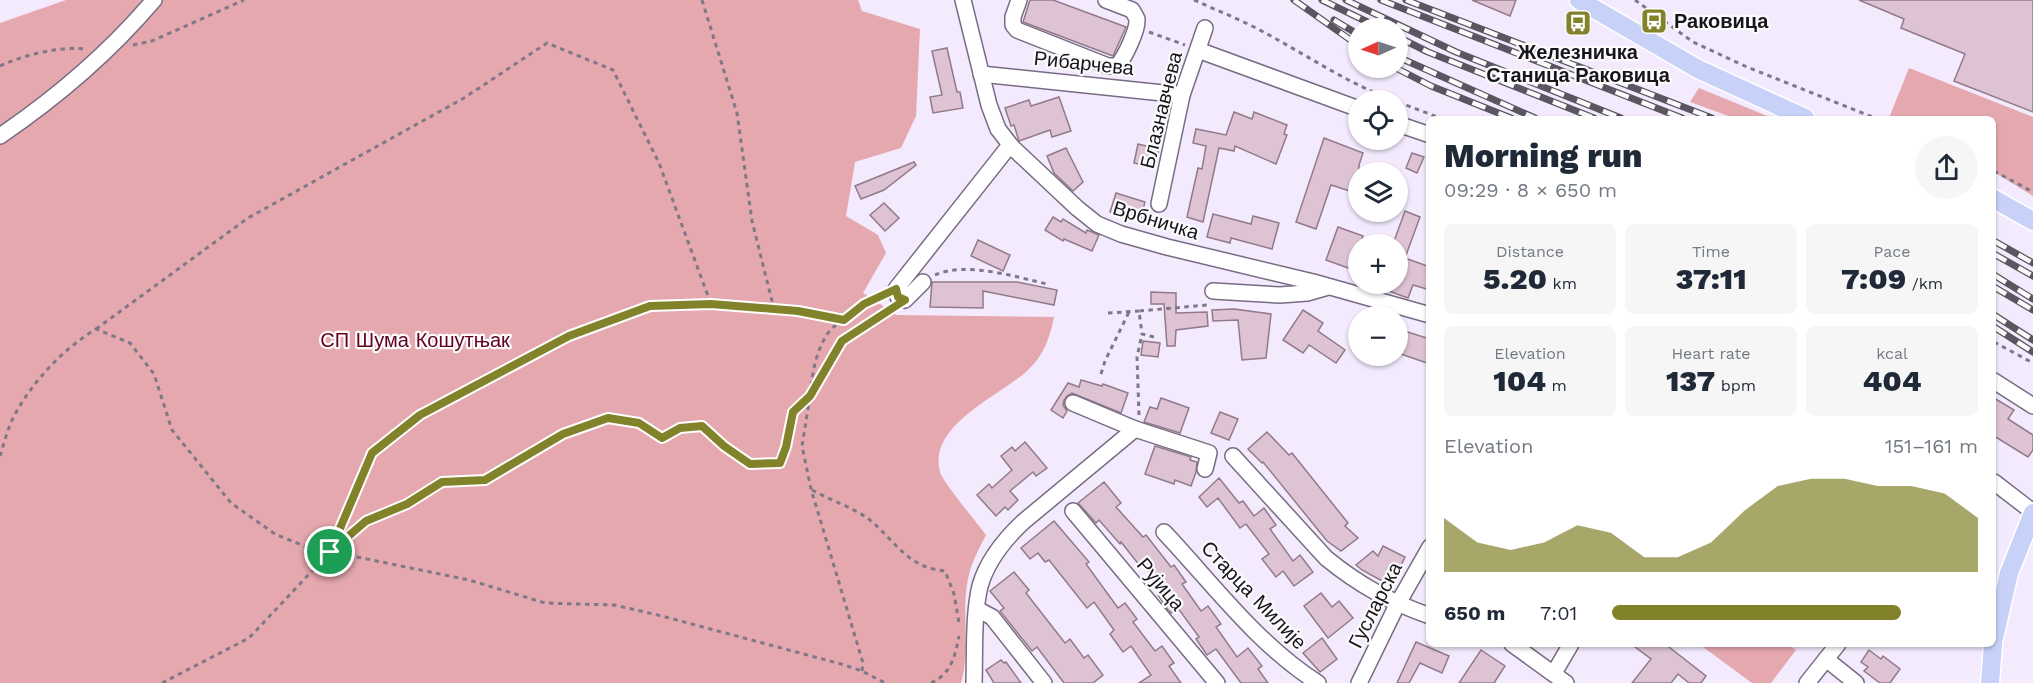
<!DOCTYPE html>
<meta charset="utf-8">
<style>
body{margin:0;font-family:"Work Sans",sans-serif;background:#f6f6f7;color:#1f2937;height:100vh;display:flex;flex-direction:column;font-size:22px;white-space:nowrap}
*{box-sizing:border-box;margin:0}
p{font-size:20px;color:#747a83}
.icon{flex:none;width:33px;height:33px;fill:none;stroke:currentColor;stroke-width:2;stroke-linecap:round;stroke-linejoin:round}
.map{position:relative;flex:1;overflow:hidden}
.drawer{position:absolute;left:1426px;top:116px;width:570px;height:531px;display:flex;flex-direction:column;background:#fff;border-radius:9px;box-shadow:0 2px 4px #0004}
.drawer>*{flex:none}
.needle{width:39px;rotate:267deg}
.fabs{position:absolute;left:1348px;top:18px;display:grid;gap:12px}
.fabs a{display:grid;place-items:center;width:60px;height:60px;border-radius:50%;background:#fff;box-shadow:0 2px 4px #0004;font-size:30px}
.pin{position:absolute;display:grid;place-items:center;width:51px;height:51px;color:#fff;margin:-26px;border:3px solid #fff;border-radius:50%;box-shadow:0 2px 6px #0007}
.round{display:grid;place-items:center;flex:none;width:63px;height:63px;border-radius:32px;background:#f6f6f7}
.head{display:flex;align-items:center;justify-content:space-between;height:102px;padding:0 18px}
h1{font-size:33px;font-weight:800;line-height:45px}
.figures{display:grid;grid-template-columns:repeat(3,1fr);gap:9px;height:102px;padding:6px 18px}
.figures div{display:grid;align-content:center;border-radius:9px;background:#f6f6f7;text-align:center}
.figures b{font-size:30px;font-weight:800}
.figures small{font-size:16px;font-weight:400}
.figures p{font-size:16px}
.chart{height:168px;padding:12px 18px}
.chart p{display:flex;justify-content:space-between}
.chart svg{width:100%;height:108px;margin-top:6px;fill:#82822b;opacity:.7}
ul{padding:0 18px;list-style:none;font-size:20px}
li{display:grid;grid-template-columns:96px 72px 1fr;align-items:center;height:45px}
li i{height:15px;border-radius:8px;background:#82822b}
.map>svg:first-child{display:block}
.green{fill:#e6a8af}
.building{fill:#ddc3d4;stroke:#927a8a;stroke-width:1.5}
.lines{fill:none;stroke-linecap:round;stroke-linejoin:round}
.minor-casing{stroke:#776c83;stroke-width:18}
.major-casing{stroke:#fff;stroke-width:21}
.path{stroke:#7f7987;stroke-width:3;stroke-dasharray:4.5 4.5;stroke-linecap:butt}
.minor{stroke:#fff;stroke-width:15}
.major{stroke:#c8d1f7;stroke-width:18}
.rail-casing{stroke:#5a5560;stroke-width:7}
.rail{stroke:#fbfbfb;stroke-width:4.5;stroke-dasharray:14;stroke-linecap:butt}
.route-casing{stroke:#fff;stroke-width:12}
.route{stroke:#82822b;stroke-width:8}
.labels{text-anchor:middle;stroke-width:4.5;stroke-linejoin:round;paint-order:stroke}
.poi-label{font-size:20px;font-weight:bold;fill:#18141c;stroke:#fbfbfb;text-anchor:start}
.street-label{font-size:20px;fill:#18141c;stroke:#fbfbfb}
.park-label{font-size:20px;fill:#620020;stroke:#fbfbfb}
</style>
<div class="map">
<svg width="2033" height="683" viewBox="0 0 2033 683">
<rect width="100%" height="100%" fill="#f3eafe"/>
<!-- green -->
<g class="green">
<path d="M66,0h792l4,11 58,18 -4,87 -15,32 -46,14 -9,54 32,19 8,18 -23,40 34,22 157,2c-4,20 -10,38 -26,53 -27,26 -100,54 -88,102 2,9 38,52 46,63 -7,14 -15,28 -18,44 -7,34 3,70 -7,104h-961v-660z"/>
<path d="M1909,68l124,49v79l-39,-24v-54h-105z"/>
<path d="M1699,88l73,30h-38l-44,-16z"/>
<path d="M1699,644h88l9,6 -25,33h-19z"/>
</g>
<!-- building -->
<g class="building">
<path d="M1030,0h23l73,27 -13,29 -90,-34z"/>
<path d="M1472,0h44l-6,16z"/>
<path d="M1859,0h174v112l-79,-31 11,-27 -64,-26 3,-9z"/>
<path d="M947,48l10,44h3l3,16 -30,5 -3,-16 12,-2 -10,-44z"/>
<path d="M1059,97l12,34 -19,6 -2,-7 -31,11 -5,-16 -3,1 -6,-18 24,-8 2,6z"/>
<path d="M1234,112l18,7 2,-7 33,13 -3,9 3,1 -11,29 -41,-18 -1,5 -15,-3 -16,74 -13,-4 -3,-1 11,-49 4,1 4,-23 -13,-3 3,-14 30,6z"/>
<path d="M1324,138l39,15 -4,12v29l-28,-9 -15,44 -20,-7z"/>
<path d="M1138,144l21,5 -5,19 -20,-5z"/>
<path d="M1066,148l17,34 -10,9 -19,-18 -7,-17z"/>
<path d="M1412,153l12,4 -7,16 -11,-5z"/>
<path d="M914,162l2,3 -32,25 -23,9 -6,-13z"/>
<path d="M1116,193l29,9 -5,19 -30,-9z"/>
<path d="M884,203l15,15 -14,13 -15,-16z"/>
<path d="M1405,211l15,6 -15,41 25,9v23l-17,-5 -5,13 -36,-13 1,-1h25v-40h-5z"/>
<path d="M1213,214l38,10 2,-8 26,7 -7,26 -41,-11 -1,5 -23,-6z"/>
<path d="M1053,217l8,5 2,-3 23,14 1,-3 12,5 -7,16 -28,-12 -1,2 -18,-11z"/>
<path d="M1338,227l25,9 -12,33 -25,-9z"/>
<path d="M978,240l32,15 -7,16 -32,-15z"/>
<path d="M932,282h85l40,8 -3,15 -71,-14v17l-53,-1z"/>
<path d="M1151,292l25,1v20l31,-1 1,14 -32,4 -1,16h-8l-3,-42h-13z"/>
<path d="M1234,309l37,5 -5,44 -24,2 -4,-40 -25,1 -1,-11z"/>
<path d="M1303,310l20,13 -5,8 27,19 -9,13 -27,-18 -6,8 -20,-13z"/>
<path d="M1398,329l32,10v17l-3,7 -29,-10z"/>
<path d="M1143,341l17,2 -2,14 -17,-2z"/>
<path d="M1081,380l21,6 1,-2 25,9 -7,20 -49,-20 -5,3 -3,4 -1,5 4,6 -4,7 -12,-8 17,-27 11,4z"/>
<path d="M1161,398l28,10 -9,25 -36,-11 6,-15 7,2z"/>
<path d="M1994,398l20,12 -6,9 25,16v15l-5,7 -34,-21z"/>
<path d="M1220,412l18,7 -9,21 -18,-7z"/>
<path d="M1267,432l22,23 3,-2 56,70 -3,3 13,12 -17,13 -14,-10 -64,-79 -1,1 -14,-14z"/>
<path d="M1025,442l22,26 -11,8 -3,-4 -23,19 8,9 -10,10 -3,-3 -9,9 -19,-21 12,-11 3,4 20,-18 -11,-14 11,-9 3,4z"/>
<path d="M1155,446l36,11 -1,3 7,2 -1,10 -5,14 -16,-6 -1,4 -29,-10z"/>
<path d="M1219,478l20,25 4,-2 11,15 10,-8 12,17 -6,4 23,32 7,-6 13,17 -19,14 -11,-15 -7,6 -14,-18 7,-5 -23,-30 -6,4 -22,-30 -11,9 -8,-10z"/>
<path d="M1104,482l17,21 -5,4 27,30 3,-2 25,32 3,-2 12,17 -4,2 19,27 7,-5 13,18 -5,3 21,30 11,-9 14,18 -4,3 10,14h-27l-25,-34 -9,6 -11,-16 3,-2 -21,-29 -7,5 -3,-3 -10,-15 5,-3 -20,-28 -3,2 -19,-24 -1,2 -21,-24 -3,3 -18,-20z"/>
<path d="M1054,521l35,41 -3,2 32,44 7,-5 12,16 -4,3 22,29 7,-5 12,17 -5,3 12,17h-42l12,-8 -20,-29 -8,6 -13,-18 4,-4 -20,-28 -7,6 -38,-48 -4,2 -7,-9 -8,6 -9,-11z"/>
<path d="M1383,546l22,11 -14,29 -29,-16 -6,-5 17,-14 5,5z"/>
<path d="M1014,572l15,18 -3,3 39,50 5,-4 14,19 4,-3 15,20 -10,8h-29l-27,-36 -5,4 -32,-40 4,-3 -14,-17z"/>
<path d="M1321,593l11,14 7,-6 14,17 -25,20 -24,-32z"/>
<path d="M1322,638l15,21 -17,13 -17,-19z"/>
<path d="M1416,642l33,14 -7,17 -22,-10 -11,20h-12z"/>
<path d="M1631,644h34l41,32 -5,7h-12l-11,-9 -7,9h-39l19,-24z"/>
<path d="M1481,650l24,16 -11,17h-35z"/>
<path d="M1869,650l12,9 2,-3 17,13 -10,14h-10l-16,-12 4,-4 -7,-5z"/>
<path d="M1001,660l3,3 2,-1 15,21h-27l-8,-13z"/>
</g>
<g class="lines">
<defs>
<g id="minor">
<path d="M963,0l26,105 9,24 14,18 65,61 20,16 24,10 46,13 146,35 117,33"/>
<path d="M1019,0l-6,17v8l4,5 91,36h9c7,-7 21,-36 20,-47 -1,-3 -4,-7 -5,-9l-26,-10"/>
<path d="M1198,50l161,59"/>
<path d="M981,74l201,21"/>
<path d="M1398,124l32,11"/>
<path d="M0,136c59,-40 108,-82 154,-136"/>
<path d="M1159,204l23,-109 23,-67"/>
<path d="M923,282l-18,18 -7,-3 -2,-8 114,-144"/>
<path d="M1213,291l67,4 27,-2 21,-6"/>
<path d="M1994,381l39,25"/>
<path d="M1073,403l62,26 74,24 -4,16"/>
<path d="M1233,456l93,102c33,27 64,44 104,58"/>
<path d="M1994,482l39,30"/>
<path d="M1073,511l144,172"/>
<path d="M1164,532c49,52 93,112 154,151"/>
<path d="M977,609l15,8 52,66"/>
<path d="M1512,644l54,39"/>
<path d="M1826,659l30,24"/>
<path d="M1554,673l17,-29"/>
<path d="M974,683c1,-30 -1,-68 6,-97 7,-25 25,-47 43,-64l112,-93"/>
<path d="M1359,683l38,-78 33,-58"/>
<path d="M1807,683l31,-39"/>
</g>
<g id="major">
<path d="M1579,0l119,69 107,49"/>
<path d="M1994,199l39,22"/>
<path d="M1994,638l15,-65 24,-60"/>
<path d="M1990,683l3,-39"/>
</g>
</defs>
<!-- minor casing -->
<use href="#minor" class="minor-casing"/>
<!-- major casing -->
<use href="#major" class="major-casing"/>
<!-- path -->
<g class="path">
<path d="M702,0l35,113 15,108 22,88"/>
<path d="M1194,0c20,9 40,17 60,27 47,24 90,55 139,73"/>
<path d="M1635,0l58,42 54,25 128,51"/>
<path d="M1149,32l36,13"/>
<path d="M133,45l19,-4 92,-41"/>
<path d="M0,66c24,-11 59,-20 86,-17"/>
<path d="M1398,102l42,16"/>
<path d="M1994,171l39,21"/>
<path d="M935,275c31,-14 81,2 112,9"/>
<path d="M1108,313l31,-2"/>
<path d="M96,329l152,-111 216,-120 83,-55 66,27 46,93 52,141"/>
<path d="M1154,337l-12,-3 -3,-23 68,-6"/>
<path d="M1994,342l39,21"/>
<path d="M1101,374l4,-13 24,-49"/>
<path d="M1139,415l-2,-58 5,-23"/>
<path d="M0,456c4,-13 8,-28 14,-40 19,-35 48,-66 82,-87l34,14 24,31 18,56 59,73 44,31 29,12 165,34 76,23 69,2 48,11 179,48 21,7 23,12"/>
<path d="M812,490c18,10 37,16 54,27 18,13 33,36 52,46 8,5 18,7 27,8l9,23 5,29"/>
<path d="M332,549l40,-96 48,-38 149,-79 81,-30 61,-2 87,7 46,9"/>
<path d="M862,671l1,-8 -52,-174 -9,-43 8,-50 32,-55 49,-32"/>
<path d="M162,683l87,-45 81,-86 36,-31 41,-17 35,-22 43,-2 78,-46 45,-16 31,5 22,15 19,-10 22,-2 22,20 26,18 30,-1 6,-16 7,-35 17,-16c2,-21 5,-41 16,-60 8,-14 42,-34 57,-41"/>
<path d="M931,683c21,-10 24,-27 28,-47"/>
</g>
<!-- minor -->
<use href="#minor" class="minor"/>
<!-- major -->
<use href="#major" class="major"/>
<defs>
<g id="rail">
<path d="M1294,0l65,46"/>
<path d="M1322,0l58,28"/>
<path d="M1346,0l110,52 165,66"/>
<path d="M1381,0l301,118"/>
<path d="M1406,0l306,118"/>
<path d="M1334,20l25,15"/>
<path d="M1398,37l30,15 166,66"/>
<path d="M1398,57l137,61"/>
<path d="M1396,68l35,18 80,32"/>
<path d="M1994,241l39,22"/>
<path d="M1994,254l39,22"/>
<path d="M1994,275l39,24"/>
<path d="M1994,287l39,23"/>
<path d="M1994,315l39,25"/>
<path d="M1994,327l39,25"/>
</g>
</defs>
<!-- rail casing -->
<use href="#rail" class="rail-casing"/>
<!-- rail -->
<use href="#rail" class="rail"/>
</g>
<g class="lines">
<defs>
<path id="route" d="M896,289l2,8 7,3 -63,41 -32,55 -17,16 -7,35 -6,16 -30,1 -26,-18 -22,-20 -22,2 -18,10 -23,-15 -31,-5 -45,16 -78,46 -43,2 -35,22 -41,17 -36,31 42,-99 48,-38 149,-79 81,-30 61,-2 87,7 46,9 20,-16z"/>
</defs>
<!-- route casing -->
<use href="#route" class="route-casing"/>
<!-- route -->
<use href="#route" class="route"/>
</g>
<!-- icons -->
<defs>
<symbol id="bus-square" viewBox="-11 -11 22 22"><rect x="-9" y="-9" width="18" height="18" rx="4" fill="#82822b" stroke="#fbfbfb"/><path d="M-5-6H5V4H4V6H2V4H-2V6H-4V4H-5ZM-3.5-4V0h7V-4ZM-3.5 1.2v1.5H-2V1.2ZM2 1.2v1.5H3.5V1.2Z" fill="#fff"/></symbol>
</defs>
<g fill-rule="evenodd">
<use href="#bus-square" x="1639" y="6" width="30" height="30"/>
<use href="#bus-square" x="1563" y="8" width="30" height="30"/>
</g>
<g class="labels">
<!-- poi labels -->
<g class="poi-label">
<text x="1674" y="28">Раковица</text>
<text x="1578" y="59" text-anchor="middle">Железничка<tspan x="1578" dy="23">Станица Раковица</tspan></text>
</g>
<!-- street labels -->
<g class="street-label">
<text transform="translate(1084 63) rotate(6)" y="7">Рибарчева</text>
<text transform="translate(1161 110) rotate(-76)" y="7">Блазнавчева</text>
<text transform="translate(1156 220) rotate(17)" y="7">Врбничка</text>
<text transform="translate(1161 584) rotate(50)" y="7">Рујица</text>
<text transform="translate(1254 595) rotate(46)" y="7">Старца Милије</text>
<text transform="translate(1375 605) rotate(-63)" y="7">Гусларска</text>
</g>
<!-- park labels -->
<g class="park-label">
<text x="415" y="347">СП Шума Кошутњак</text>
</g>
</g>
</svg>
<div class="fabs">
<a><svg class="needle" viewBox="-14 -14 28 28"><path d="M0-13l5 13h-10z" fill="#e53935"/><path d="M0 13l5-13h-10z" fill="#747a83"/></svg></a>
<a><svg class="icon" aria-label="locate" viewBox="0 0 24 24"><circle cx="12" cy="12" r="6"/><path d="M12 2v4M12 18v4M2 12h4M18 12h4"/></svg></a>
<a><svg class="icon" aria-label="layers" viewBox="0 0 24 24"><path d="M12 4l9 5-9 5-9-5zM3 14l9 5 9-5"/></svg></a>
<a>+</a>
<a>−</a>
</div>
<div class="pin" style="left:330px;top:552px;background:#1e9e55"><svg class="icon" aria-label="arrive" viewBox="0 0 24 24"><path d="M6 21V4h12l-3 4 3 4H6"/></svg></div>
<section class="drawer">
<div class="head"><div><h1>Morning run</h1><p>09:29 · 8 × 650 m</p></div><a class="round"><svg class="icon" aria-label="share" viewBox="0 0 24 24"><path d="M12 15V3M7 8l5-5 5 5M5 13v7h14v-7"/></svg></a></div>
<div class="figures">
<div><p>Distance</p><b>5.20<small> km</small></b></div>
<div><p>Time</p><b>37:11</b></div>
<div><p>Pace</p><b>7:09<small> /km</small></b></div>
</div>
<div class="figures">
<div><p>Elevation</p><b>104<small> m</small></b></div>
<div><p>Heart rate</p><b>137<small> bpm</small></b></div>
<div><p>kcal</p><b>404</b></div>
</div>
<div class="chart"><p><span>Elevation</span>151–161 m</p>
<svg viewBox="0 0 160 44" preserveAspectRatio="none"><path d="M0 44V22L10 32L20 35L30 32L40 25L50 28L60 38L70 38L80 32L90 19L100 9L110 6L120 6L130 9L140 9L150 12L160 22V44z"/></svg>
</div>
<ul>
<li><b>650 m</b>7:01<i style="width:79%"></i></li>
</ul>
</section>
</div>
